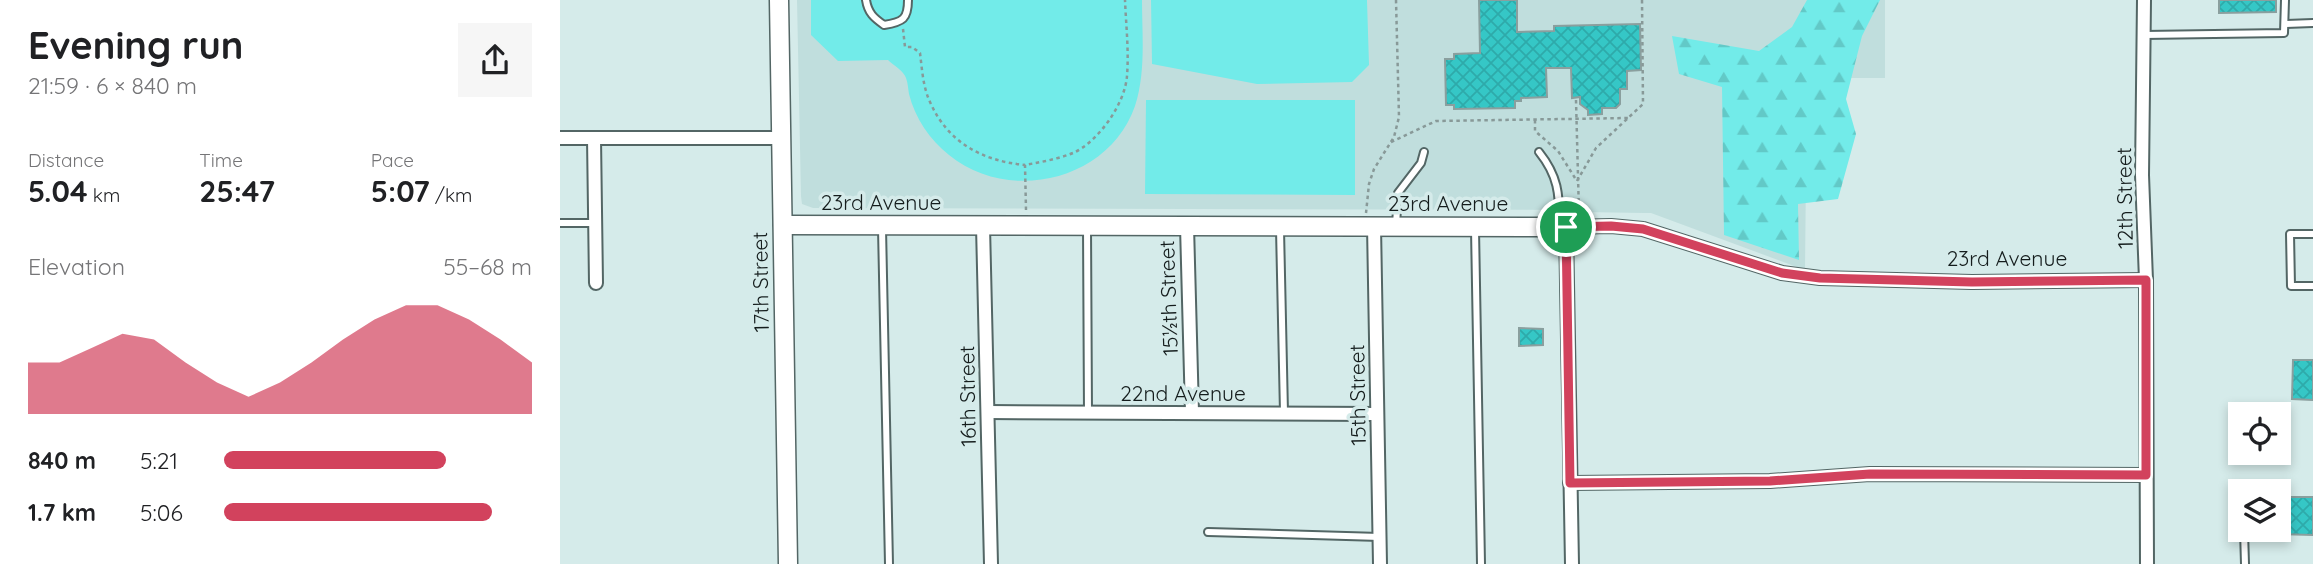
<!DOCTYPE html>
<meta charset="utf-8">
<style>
body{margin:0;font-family:Quicksand,sans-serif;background:#f6f6f6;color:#202124;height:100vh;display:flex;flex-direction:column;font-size:26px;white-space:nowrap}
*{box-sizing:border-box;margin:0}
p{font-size:23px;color:#757577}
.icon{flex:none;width:38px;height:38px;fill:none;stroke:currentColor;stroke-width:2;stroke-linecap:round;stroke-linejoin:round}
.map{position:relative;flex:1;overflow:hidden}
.details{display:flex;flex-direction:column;background:#fff;width:560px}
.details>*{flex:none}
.controls{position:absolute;left:1668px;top:402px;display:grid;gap:14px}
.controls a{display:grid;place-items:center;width:63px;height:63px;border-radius:0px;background:#fff;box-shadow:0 4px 10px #0003;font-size:35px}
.pin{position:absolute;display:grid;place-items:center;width:60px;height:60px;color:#fff;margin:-30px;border:4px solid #fff;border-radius:50%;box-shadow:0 2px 7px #0007}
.round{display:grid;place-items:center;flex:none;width:74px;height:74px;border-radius:0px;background:#f6f6f6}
.overview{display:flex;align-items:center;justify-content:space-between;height:119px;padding:0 28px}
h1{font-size:38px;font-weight:800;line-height:52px}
.stats{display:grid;grid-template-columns:repeat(3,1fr);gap:10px;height:119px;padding:7px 28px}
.stats div{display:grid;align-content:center}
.stats b{font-size:30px;font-weight:800}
.stats small{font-size:19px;font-weight:400}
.stats p{font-size:19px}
.chart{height:196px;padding:14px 28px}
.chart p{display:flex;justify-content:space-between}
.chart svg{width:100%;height:126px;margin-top:7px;fill:#d2425d;opacity:.7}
ul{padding:0 28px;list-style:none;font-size:23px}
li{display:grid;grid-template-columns:112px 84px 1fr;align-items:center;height:52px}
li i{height:18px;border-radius:9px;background:#d2425d}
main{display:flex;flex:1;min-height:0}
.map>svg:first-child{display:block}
.built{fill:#c0dedd}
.green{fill:#72ebe9}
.forest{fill:url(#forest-firs)}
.building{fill:url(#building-cross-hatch);stroke:#8a9f9e;stroke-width:2}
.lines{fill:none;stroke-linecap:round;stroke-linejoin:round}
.lane-casing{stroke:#536665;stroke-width:10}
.street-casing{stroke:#536665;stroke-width:16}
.secondary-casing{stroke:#536665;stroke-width:21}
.path{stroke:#889998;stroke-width:2.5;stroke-dasharray:3.5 3.5;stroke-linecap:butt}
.lane{stroke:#fff;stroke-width:6}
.street{stroke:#fff;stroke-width:12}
.secondary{stroke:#fff;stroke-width:18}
.route-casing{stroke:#fff;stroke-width:14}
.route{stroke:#d2425d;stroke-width:9}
.labels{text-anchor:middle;stroke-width:7;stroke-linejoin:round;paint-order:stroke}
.street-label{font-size:21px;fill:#141c1c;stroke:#d5ebea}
</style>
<main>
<section class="details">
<div class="overview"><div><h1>Evening run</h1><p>21:59 · 6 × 840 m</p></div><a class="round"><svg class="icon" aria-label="share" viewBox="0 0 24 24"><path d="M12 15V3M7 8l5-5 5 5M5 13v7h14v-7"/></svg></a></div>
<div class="stats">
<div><p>Distance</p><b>5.04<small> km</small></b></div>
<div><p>Time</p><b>25:47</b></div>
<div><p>Pace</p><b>5:07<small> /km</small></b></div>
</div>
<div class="chart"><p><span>Elevation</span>55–68 m</p>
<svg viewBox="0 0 160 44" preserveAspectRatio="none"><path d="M0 44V26L10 26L20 21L30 16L40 18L50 26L60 33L70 38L80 33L90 26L100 18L110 11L120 6L130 6L140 11L150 18L160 26V44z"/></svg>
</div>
<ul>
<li><b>840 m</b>5:21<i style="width:72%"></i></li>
<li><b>1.7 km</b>5:06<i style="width:87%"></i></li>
</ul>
</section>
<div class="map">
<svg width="1753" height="564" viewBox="0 0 1753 564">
<defs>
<pattern id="forest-firs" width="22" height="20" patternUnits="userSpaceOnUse" patternTransform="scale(1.75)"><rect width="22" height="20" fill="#72ebe9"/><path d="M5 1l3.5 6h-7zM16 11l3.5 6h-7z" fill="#62c9c7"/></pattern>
<pattern id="building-cross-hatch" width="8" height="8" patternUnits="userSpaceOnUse" patternTransform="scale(1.75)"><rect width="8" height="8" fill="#35c7c6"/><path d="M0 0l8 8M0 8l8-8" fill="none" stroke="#2eaaaa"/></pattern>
</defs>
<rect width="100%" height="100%" fill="#d5ebea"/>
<!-- built -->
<path class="built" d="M237,0h1088v78h-78l-2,192 -154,-57h-7l-62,-1 -2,-2 -767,-2 -11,-4 -1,-8z"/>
<!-- green -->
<g class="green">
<path d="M251,0h331c0,35 4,72 -7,106 -26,75 -126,98 -186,49 -19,-15 -34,-37 -40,-61 -1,-5 -1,-11 -3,-16 -2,-7 -13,-13 -18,-18l-50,1 -27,-26z"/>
<path d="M591,0h216l2,65 -17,17 -95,2 -105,-20z"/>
<path d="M586,100h209v95l-210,-1z"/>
</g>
<!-- forest -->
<path class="forest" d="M1247,0h73l-18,36 -16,63 10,35 -18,65 -40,5 1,56 -75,-25 -2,-148 -43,-13 -7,-38 87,15 33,-24z"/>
<!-- building -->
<g class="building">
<path d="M919,0h38v32l37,-1v-5l86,-2 1,46 -14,1v18h-7v15l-4,4h-14v6l-14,1v-5l-8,-6v-7l-8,1 -1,-30h-25l1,29 -26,1v3h-6v7l-61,1v-4h-8l-1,-46h9v-5l26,-1z"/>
<path d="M1659,0h57v12l-57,1z"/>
<path d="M959,328l24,1v16l-24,1z"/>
<path d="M1733,360h20v40l-21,-1z"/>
<path d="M1719,497h34v38l-35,-1z"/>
</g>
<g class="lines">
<defs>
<g id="lane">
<path d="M306,0c2,13 8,18 18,25 19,-3 24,-6 24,-25"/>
<path d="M1725,24l28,-1"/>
<path d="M1584,35l140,-2 1,-33"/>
<path d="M979,152c20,25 20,43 21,73"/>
<path d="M0,223h34"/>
<path d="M836,225l2,-32 23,-30 3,-11"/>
<path d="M527,227l1,185"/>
<path d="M322,228l7,336"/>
<path d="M720,229l4,184"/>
<path d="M915,229l6,335"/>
<path d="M1753,234h-23l1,52h22"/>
<path d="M1684,530l1,34"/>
<path d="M648,532l172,5"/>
</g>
<g id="street">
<path d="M1584,0l-2,175 4,105 1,284"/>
<path d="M0,138h221"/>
<path d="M34,138l2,145"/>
<path d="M423,226l8,338"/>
<path d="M627,226l5,186"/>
<path d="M814,226l6,338"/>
<path d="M428,412l389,2"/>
<path d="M1010,483l200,-2 100,-7 276,1"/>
<path d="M1012,564l-6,-337 45,-1 32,3 139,44 38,5 152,4 174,-2"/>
</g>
<g id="secondary">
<path d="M219,0l9,564"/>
<path d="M223,225l783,2"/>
</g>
</defs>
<!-- lane casing -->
<use href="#lane" class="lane-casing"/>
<!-- street casing -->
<use href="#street" class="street-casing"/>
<!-- secondary casing -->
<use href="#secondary" class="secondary-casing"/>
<!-- path -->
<g class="path">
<path d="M343,29l2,18h7l8,6c2,16 3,34 10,49 18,41 53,59 95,63"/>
<path d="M1016,100l3,114"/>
<path d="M975,120v11l23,20 17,27"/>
<path d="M831,142l45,-21 192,-3"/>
<path d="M1017,181l19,-33 47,-44 -1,-104"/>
<path d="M466,210l-1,-45c16,-3 33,-6 48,-12 25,-11 52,-49 54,-77 2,-25 -1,-51 -2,-76"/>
<path d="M806,213l3,-29 5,-15 20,-32 5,-20 -3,-117"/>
</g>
<!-- lane -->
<use href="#lane" class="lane"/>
<!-- street -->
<use href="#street" class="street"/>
<!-- secondary -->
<use href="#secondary" class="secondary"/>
</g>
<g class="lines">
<defs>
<path id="route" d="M1051,226l32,3 139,44 38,5 152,4 174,-2v195l-276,-1 -100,7 -200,2 -4,-256z"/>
</defs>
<!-- route casing -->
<use href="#route" class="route-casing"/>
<!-- route -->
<use href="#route" class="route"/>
</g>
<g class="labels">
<!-- street labels -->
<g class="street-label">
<text transform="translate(1565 198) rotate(-91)" y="7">12th Street</text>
<text x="321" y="210">23rd Avenue</text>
<text x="888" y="211">23rd Avenue</text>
<text x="1447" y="266">23rd Avenue</text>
<text transform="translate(201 282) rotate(-91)" y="7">17th Street</text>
<text transform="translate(609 298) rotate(-92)" y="7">15½th Street</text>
<text x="623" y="401">22nd Avenue</text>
<text transform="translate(798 395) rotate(-91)" y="7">15th Street</text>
<text transform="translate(408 396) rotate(-91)" y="7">16th Street</text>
</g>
</g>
</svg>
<div class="controls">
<a><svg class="icon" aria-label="locate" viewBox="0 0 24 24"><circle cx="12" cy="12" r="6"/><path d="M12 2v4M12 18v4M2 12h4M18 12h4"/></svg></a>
<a><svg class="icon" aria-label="layers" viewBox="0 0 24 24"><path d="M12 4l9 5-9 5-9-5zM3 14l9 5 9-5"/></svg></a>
</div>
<div class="pin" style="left:1006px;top:227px;background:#1e9e55"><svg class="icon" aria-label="arrive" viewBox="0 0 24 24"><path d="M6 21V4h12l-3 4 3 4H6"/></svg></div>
</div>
</main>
